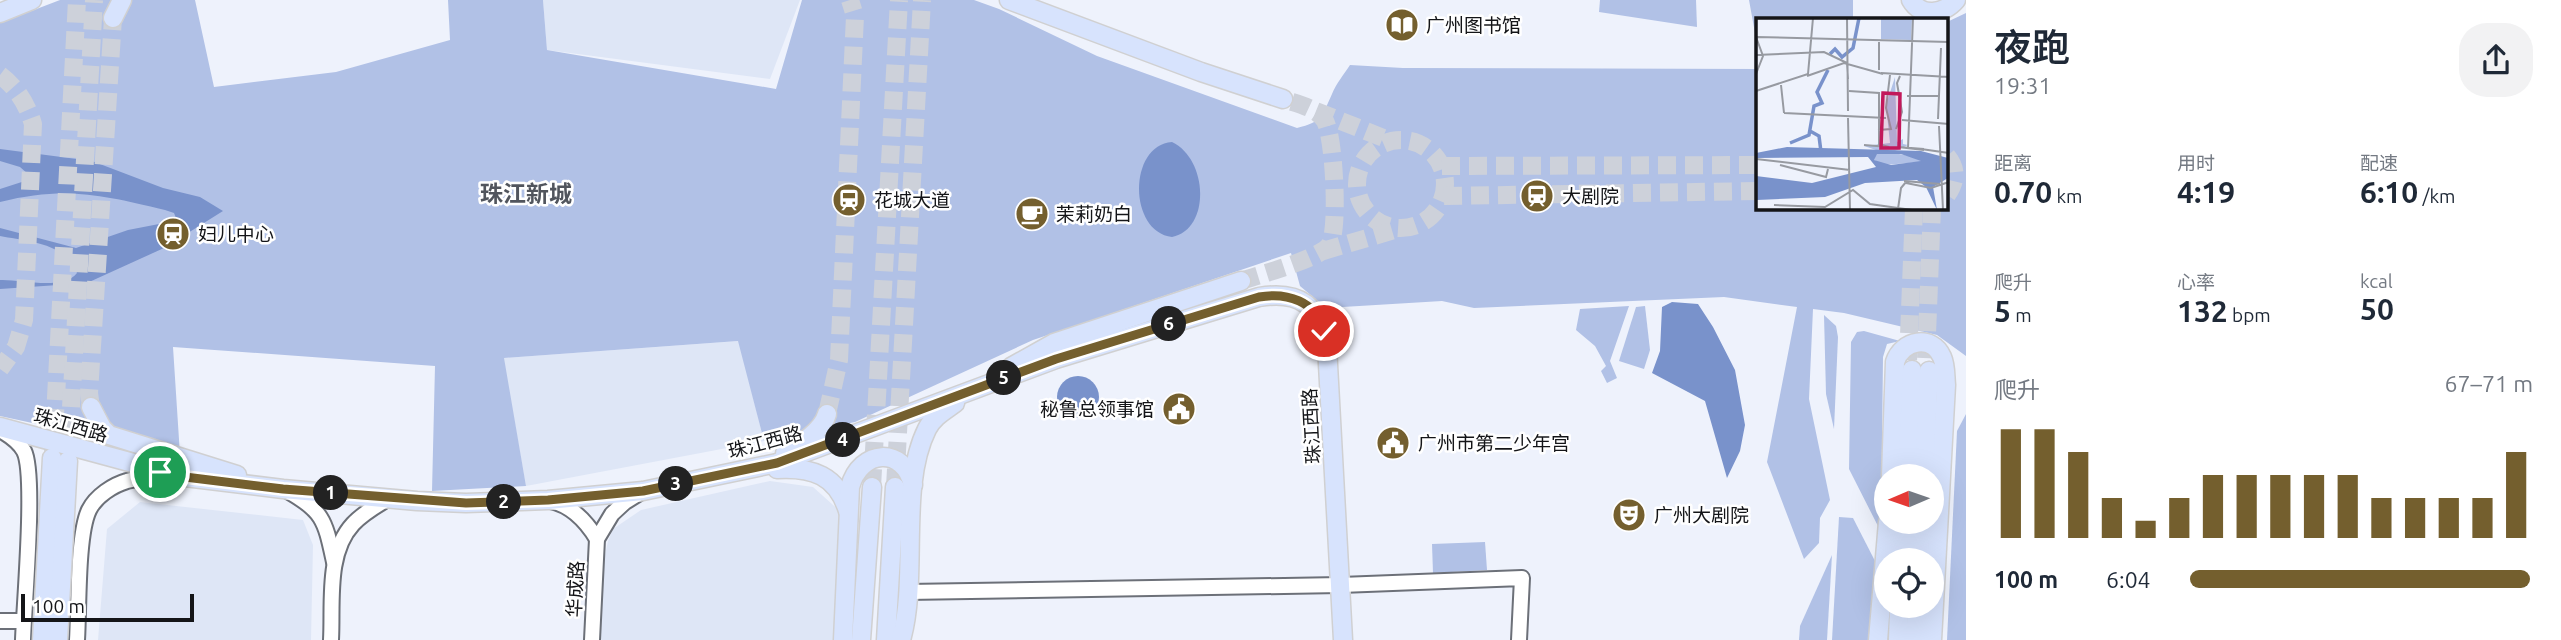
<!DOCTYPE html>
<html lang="zh">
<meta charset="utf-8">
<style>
body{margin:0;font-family:Ubuntu,"Noto Sans SC",sans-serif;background:#f2f2f3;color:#1f2937;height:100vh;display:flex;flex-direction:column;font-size:26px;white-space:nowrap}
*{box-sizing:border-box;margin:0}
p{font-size:23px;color:#747a83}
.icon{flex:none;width:38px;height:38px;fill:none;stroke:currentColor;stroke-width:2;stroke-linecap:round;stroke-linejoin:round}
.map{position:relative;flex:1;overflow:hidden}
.sheet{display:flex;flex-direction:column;background:#fff;width:595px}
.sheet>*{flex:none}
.needle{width:46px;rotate:268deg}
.controls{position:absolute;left:1874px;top:464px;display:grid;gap:14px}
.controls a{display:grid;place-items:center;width:70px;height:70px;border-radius:50%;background:#fff;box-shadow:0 7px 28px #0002;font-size:35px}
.scale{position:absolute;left:21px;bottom:18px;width:173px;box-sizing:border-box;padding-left:7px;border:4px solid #141518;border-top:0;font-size:19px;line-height:24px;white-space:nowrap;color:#141518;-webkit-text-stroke:5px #fff;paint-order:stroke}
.pin{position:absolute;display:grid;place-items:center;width:60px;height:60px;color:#fff;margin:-30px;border:4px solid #fff;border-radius:50%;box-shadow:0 2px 7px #0007}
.km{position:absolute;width:35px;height:35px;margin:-18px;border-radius:50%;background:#222;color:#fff;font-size:19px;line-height:35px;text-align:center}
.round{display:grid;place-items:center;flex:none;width:74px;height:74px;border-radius:28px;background:#f2f2f3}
.headline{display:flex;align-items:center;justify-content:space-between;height:119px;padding:0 28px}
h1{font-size:38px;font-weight:600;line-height:52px}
.metrics{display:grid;grid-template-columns:repeat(3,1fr);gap:10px;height:119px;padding:7px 28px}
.metrics div{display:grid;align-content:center}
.metrics b{font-size:30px;font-weight:600}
.metrics small{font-size:19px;font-weight:400}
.metrics p{font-size:19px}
.chart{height:196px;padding:14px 28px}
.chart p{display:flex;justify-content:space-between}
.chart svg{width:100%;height:126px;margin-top:7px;stroke:#745f2e;stroke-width:6}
ul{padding:0 28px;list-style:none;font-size:23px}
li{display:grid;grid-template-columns:112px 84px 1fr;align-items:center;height:52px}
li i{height:18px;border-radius:9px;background:#745f2e}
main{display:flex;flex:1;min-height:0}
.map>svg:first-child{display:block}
.built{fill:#dee6f6}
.green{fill:#b1c1e6}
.water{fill:#7992cb}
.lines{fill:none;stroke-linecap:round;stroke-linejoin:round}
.major-tunnel{stroke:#cdd1da;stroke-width:18;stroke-dasharray:18 9;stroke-linecap:butt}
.minor-casing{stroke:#6c7078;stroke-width:18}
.major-casing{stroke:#d0d0d1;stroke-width:21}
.minor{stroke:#fff;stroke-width:14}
.major{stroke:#d7e3fd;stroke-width:18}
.route-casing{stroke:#fff;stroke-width:14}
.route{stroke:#745f2e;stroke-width:9}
.labels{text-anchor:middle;stroke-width:5;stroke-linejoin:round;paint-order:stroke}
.poi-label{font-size:19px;fill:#141518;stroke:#fff;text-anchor:start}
.street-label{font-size:19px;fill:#141518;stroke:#fff}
.quarter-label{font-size:23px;font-weight:bold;fill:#51555d;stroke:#fff}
.inset-river{fill:none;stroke:#7992cb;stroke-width:3.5}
.inset-road{fill:none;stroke:#979aa1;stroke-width:2}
.view{fill:#c2185b;fill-opacity:0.15;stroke:#c2185b;stroke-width:3.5}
.inset-edge{fill:none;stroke:#141518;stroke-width:3.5}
</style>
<main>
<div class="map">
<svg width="1966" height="640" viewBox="0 0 1966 640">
<rect width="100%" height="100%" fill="#eef2fc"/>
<!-- built -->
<g class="built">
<path d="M543,0h257l-30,79 -223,-29z"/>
<path d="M739,341l25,100 -238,45 -23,-128z"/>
<path d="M770,481l43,6 29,26 -5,127h-240l4,-66 7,-33 5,-12 28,-19z"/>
<path d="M140,502l163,18 10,25 -2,95h-213l9,-111z"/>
</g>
<!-- green -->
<g class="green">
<path d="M60,0h135l19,87 122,-15 114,-32 -2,-40h95l4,50 229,39 26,-89h172l25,9 98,47 200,72c25,-6 25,-12 35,-34 4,-10 12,-20 18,-29l53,3 355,1v139h189v-186l19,-9v343l-29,-21 -93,-22 -31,-4 -4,90 21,101 -10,18 -1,25 -15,16 -37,-97 30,-155 -73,-10 -250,11 -32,-7 -116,7 -26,-22 -9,-33 -258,87 -178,82 -91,19 -26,-100 -234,17 22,128 -94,5 3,-125 -262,-19 7,108 -180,-39v-393z"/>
<path d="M1600,0h96l1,27 -98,-15z"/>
<path d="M1749,0h104v19h-95l-1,25z"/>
<path d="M1629,306l-19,55 7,17 -10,5 -6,-12 5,-5 -11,-20 -19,-16 4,-21z"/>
<path d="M1645,306l5,44 -6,19 -25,-8 17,-54z"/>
<path d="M1824,315l12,11 2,11 -4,92 -8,-35z"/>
<path d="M1864,331l36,10 -13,3 -4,13 -2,175 -32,-63 2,-127 6,-10z"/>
<path d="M1966,414v226h-19l10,-209z"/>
<path d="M1839,517l14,1 23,45 -4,77h-40z"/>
<path d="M1485,542l2,28 -54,3 -1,-29z"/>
<path d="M1832,555l-5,85h-28l1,-14z"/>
</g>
<!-- water -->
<g class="water">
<path d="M1172,142c36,17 39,87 0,95 -44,-5 -44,-92 0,-95z"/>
<path d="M0,149l92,12 71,27 37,9 23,14 -59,37 -77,35 -87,6v-9c20,-1 63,11 77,-7 -10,-30 -51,-32 -77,-37v-8l76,20 52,-18 31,-6 17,-6 -2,-5 -9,-3c-63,-15 -100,-24 -165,-8v-13l28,-9v-6l-8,-7 -20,-6z"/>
<path d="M1672,302l26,2 15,23 22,43 10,55 -5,26 -13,27 -22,-77 -53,-28 8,-22 2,-44z"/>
<circle cx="1078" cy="397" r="21"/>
</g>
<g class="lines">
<!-- major-tunnel -->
<g class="major-tunnel">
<path d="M0,75c17,13 27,29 33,49l-9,196 -8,27 -16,22"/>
<path d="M1316,111l75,30"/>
<circle cx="1401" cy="184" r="44"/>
<path d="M1947,156c11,13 9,26 0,39"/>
<path d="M1442,166l316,-1"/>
<path d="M1444,196l314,-5"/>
<path d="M1323,251l75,-22"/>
<path d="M1241,281c17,-6 82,-23 89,-37 9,-16 4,-108 -5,-123 -9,-14 -28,-17 -42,-22"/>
<path d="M1925,385l7,-177"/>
<path d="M1907,387l7,-179"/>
<path d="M91,407l-2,-14 24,-375"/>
<path d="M827,414l12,-54 16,-344 -5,-16"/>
<path d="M53,454l24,-454"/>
<path d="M68,461l26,-461"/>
<path d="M872,487l27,-487"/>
<path d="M895,487l27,-487"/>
</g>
<defs>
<g id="minor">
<path d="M0,430c9,5 19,12 24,21 12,23 0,155 -1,189"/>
<path d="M286,490c38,21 39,31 48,72"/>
<path d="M550,501c21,4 36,20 47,38"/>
<path d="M907,592l434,-7 181,-7 -3,62"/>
<path d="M0,621h22"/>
<path d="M77,640c2,-31 0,-105 12,-130 7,-14 24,-25 38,-29 16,-5 33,-2 49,-1"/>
<path d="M331,640c2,-37 -5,-87 22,-116 10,-11 23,-18 36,-26"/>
<path d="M592,640l5,-101 15,-25 13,-12 16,-10"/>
</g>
<g id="major">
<path d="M1009,0l192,72 82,27"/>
<path d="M1911,0c10,18 33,14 45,0"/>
<path d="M0,13l32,-13"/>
<path d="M113,18l9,-18"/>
<path d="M1011,367l43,-24 187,-62"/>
<path d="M91,407l11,21 7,7 128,40"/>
<path d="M0,427l185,50 98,12 134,12 49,2 82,-3 95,-9 134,-28 279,-104 203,-62c42,-7 60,9 68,49l16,294"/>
<path d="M785,453c14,-7 38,-23 42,-39"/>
<path d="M777,469c35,-2 60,6 71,42"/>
<path d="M1891,476l4,-114c7,-22 37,-28 47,-5 4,9 3,19 4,28l-14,255"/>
<path d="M1907,476l5,-106"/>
<path d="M1924,476l5,-105"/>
<path d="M1902,560l2,-38"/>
<path d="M1919,560l2,-38"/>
<path d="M42,640l10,-182"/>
<path d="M58,640l10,-179"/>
<path d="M843,640l7,-153c10,-38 54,-41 63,-2"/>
<path d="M861,640l11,-153"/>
<path d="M886,640l9,-153"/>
<path d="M901,640c18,-63 -3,-153 26,-211 6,-12 17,-18 28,-26"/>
<path d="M1878,640l10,-118"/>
<path d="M1898,640l1,-34"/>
<path d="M1915,640l2,-34"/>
</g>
</defs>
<!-- minor casing -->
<use href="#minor" class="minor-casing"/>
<!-- major casing -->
<use href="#major" class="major-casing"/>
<!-- minor -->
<use href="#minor" class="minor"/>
<!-- major -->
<use href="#major" class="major"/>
</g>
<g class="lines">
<defs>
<path id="route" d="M160,472l25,5 98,12 183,14 82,-3 95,-9 134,-28 279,-104 203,-62c28,-5 57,4 65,34"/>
</defs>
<!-- route casing -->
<use href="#route" class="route-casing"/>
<!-- route -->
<use href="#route" class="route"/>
</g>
<!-- icons -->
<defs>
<symbol id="library-disc" viewBox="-11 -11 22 22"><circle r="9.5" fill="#745f2e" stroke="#fff"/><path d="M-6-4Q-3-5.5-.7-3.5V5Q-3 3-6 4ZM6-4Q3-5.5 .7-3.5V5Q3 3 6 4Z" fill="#fff"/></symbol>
<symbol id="station-disc" viewBox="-11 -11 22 22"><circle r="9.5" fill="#745f2e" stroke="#fff"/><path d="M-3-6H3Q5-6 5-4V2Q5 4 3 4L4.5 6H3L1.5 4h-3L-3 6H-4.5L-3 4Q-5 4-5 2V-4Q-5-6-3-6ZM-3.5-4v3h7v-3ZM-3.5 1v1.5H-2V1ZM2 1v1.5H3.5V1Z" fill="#fff"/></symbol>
<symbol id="cafe-disc" viewBox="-11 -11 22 22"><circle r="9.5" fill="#745f2e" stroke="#fff"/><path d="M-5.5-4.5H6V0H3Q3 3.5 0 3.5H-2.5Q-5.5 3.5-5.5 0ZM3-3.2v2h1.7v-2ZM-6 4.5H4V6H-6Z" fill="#fff"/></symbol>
<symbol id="civic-disc" viewBox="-11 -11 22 22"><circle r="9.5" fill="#745f2e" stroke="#fff"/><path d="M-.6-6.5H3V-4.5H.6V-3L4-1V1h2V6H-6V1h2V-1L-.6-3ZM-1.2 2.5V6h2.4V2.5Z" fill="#fff"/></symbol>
<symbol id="theatre-disc" viewBox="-11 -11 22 22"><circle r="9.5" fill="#745f2e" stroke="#fff"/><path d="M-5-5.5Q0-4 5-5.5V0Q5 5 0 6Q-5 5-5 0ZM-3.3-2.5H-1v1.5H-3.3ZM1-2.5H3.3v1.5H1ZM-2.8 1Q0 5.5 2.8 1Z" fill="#fff"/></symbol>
</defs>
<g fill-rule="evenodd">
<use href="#library-disc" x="1383" y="6" width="38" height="38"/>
<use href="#station-disc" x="1518" y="177" width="38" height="38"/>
<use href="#station-disc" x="830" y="181" width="38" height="38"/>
<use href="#cafe-disc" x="1013" y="195" width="38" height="38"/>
<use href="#station-disc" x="154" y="215" width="38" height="38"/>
<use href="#civic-disc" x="1160" y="390" width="38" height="38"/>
<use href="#civic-disc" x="1374" y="424" width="38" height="38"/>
<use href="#theatre-disc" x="1610" y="496" width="38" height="38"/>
</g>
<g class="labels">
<!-- poi labels -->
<g class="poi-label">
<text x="1426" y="32">广州图书馆</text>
<text x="1562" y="203">大剧院</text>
<text x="874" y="207">花城大道</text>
<text x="1056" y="221">茉莉奶白</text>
<text x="198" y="241">妇儿中心</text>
<text x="1154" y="416" text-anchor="end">秘鲁总领事馆</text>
<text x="1418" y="450">广州市第二少年宫</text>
<text x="1654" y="522">广州大剧院</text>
</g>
<!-- street labels -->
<g class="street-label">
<text transform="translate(71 425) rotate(16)" y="7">珠江西路</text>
<text transform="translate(1311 426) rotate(-93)" y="7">珠江西路</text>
<text transform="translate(765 442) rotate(-15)" y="7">珠江西路</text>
<text transform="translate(575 589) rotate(-87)" y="7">华成路</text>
</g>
<!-- quarter labels -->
<g class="quarter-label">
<text x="526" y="202">珠江新城</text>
</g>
</g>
<!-- overview -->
<g transform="translate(1756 18)">
<rect width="192" height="192" fill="#eef2fc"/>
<path d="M125,0h31l-1,22 -30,-1zM139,59l2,65 6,-3v5l5,1 -13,6 -18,-1 44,8v4l-37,3 -10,-5 2,-10 -12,-4 26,-3 -4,-38z" fill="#b1c1e6"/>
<path d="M31,129l134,4 27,7v20l-15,9 4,23 -11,-23 -9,-7 -52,3 -40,14 -68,3 -1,-24 56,7 64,-16 -8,-10 -112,1v-5zM145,136l20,7 -30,4 -17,-5 3,-6z" fill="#7992cb" fill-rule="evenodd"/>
<path class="inset-river" d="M74,36l5,-5 7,8 11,-9 6,-30M54,113l9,5 2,16M34,125l19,-8 5,-29 8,-3 -5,-11 11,-22"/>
<path class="inset-road" d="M91,0l1,93M0,19l7,19 -7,18M0,19l193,5M0,37l68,-3 23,11 1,16M123,52v-28M125,55l68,4M51,58l37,-13 39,11M25,67l3,28M0,73l52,-17 5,-56M93,73l30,2v53M151,78h31M28,95l102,5M92,100l2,92M182,101l3,-71M146,102l47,4M183,108l4,84M140,111l6,-17 -5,-29 3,-7M122,112l13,-1 -5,-21 4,-33M108,127l25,2 -11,-3M152,130l5,-130M165,131l28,4M168,132l-26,-3 26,2M0,141l94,11M24,147l46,12 2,-8M148,163l36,3M150,165l25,5 18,-6M18,187l51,2 28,-17 17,14 42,6M142,191l3,-21 5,-6"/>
<path class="view" d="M127,75l17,1 -1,54h-18z"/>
<rect width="192" height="192" class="inset-edge"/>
</g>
</svg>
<div class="controls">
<a><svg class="needle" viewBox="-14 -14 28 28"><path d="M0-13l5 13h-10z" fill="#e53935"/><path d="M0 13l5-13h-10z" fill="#747a83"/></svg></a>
<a><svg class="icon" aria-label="locate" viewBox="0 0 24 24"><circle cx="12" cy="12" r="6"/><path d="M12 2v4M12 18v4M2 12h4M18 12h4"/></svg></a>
</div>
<div class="scale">100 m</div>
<div class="pin" style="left:160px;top:472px;background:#1e9e55"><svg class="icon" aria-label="arrive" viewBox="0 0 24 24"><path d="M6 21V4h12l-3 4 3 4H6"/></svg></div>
<div class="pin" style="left:1324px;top:331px;background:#d93025"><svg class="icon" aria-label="check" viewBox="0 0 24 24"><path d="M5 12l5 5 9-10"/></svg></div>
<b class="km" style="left:331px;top:493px">1</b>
<b class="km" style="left:504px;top:502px">2</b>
<b class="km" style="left:676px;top:484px">3</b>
<b class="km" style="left:843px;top:440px">4</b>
<b class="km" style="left:1004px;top:378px">5</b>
<b class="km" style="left:1169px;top:324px">6</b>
</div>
<section class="sheet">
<div class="headline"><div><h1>夜跑</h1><p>19:31</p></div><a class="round"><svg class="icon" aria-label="share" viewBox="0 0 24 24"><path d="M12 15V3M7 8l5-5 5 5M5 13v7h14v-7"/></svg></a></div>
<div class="metrics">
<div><p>距离</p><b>0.70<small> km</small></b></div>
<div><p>用时</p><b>4:19</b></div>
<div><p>配速</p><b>6:10<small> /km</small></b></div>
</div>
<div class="metrics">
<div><p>爬升</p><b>5<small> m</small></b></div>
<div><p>心率</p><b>132<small> bpm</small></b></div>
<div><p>kcal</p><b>50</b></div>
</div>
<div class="chart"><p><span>爬升</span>67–71 m</p>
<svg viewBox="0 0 160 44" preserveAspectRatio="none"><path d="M5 44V6M15 44V6M25 44V14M35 44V30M45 44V38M55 44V30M65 44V22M75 44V22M85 44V22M95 44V22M105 44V22M115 44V30M125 44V30M135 44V30M145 44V30M155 44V14"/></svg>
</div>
<ul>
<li><b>100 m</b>6:04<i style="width:99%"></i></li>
</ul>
</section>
</main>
